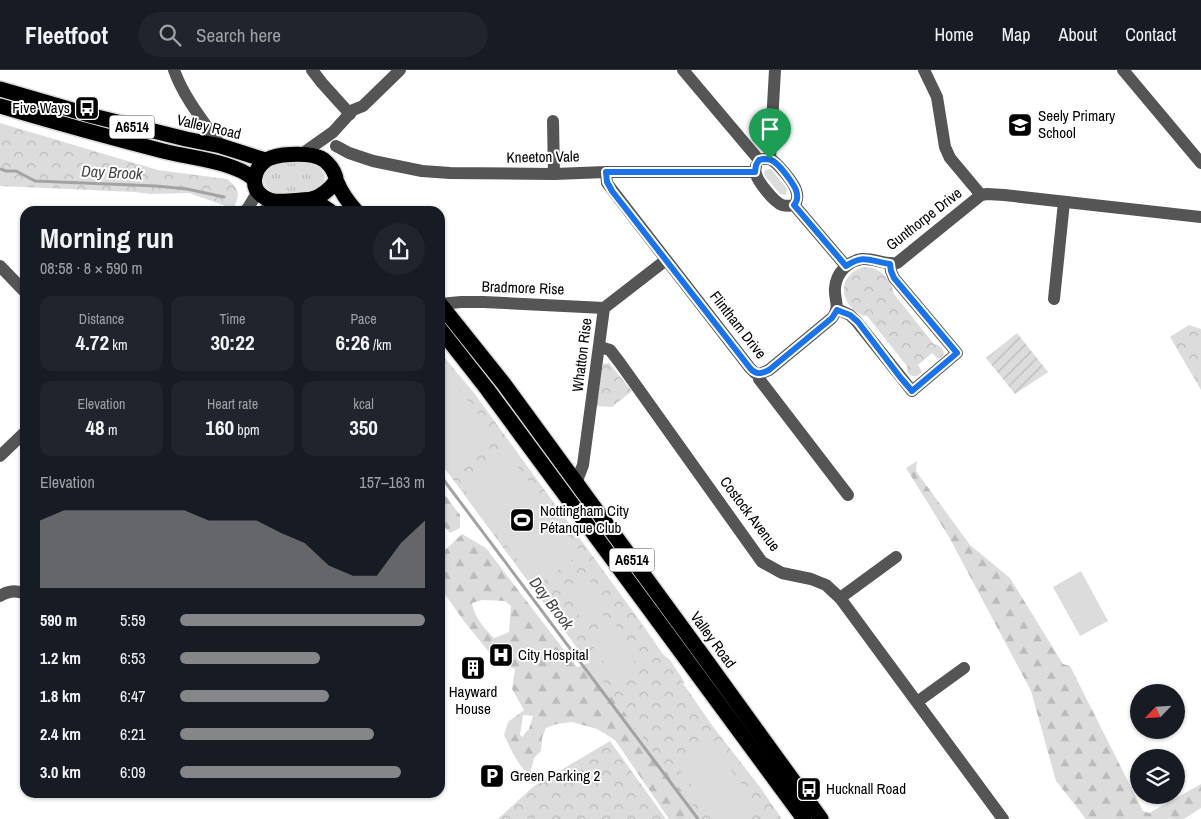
<!DOCTYPE html>
<meta charset="utf-8">
<style>
body{margin:0;font-family:"Archivo Narrow",sans-serif;background:#20242c;color:#f1f3f6;height:100vh;display:flex;flex-direction:column;font-size:19px;white-space:nowrap}
*{box-sizing:border-box;margin:0}
p{font-size:16px;color:#9ea1a6}
.icon{flex:none;width:28px;height:28px;fill:none;stroke:currentColor;stroke-width:2;stroke-linecap:round;stroke-linejoin:round}
.map{position:relative;flex:1;overflow:hidden}
.side{position:absolute;left:20px;top:136px;width:425px;height:592px;display:flex;flex-direction:column;background:#171b24;border-radius:15px;box-shadow:0 1px 4px #0004}
.side>*{flex:none}
.needle{width:32px;rotate:245deg}
.tools{position:absolute;left:1130px;top:614px;display:grid;gap:10px}
.tools a{display:grid;place-items:center;width:55px;height:55px;border-radius:50%;background:#171b24;box-shadow:0 1px 4px #0004;font-size:25px}
.pin{position:absolute;display:grid;place-items:center;width:42px;height:42px;color:#fff;margin:-51px -21px;border-radius:50% 50% 50% 0;rotate:-45deg;box-shadow:0 0 5px #0007}
.pin .icon{rotate:45deg}
.round{display:grid;place-items:center;flex:none;width:52px;height:52px;border-radius:26px;background:#20242c}
.summary{display:flex;align-items:center;justify-content:space-between;height:85px;padding:0 20px}
h1{font-size:28px;font-weight:700;line-height:38px}
.metrics{display:grid;grid-template-columns:repeat(3,1fr);gap:8px;height:85px;padding:5px 20px}
.metrics div{display:grid;align-content:center;border-radius:12px;background:#20242c;text-align:center}
.metrics b{font-size:21px;font-weight:700}
.metrics small{font-size:14px;font-weight:400}
.metrics p{font-size:14px}
.chart{height:140px;padding:10px 20px}
.chart p{display:flex;justify-content:space-between}
.chart svg{width:100%;height:90px;margin-top:5px;fill:#858687;opacity:.7}
ul{padding:0 20px;list-style:none;font-size:16px}
li{display:grid;grid-template-columns:80px 60px 1fr;align-items:center;height:38px}
li i{height:12px;border-radius:6px;background:#858687}
header{display:flex;align-items:center;gap:30px;box-sizing:border-box;height:70px;padding:0 25px;background:#171b24;border-bottom:1px solid #363941}
header strong{font-size:24px}
nav{display:flex;gap:28px;margin-inline-start:auto;font-size:18px}
.search{width:350px;height:45px;background:#20242c;display:flex;align-items:center;gap:12px;box-sizing:border-box;padding:0 18px;border-radius:28px;color:#9ea1a6;font-size:19px}
.map>svg:first-child{display:block}
.grass{fill:url(#grass-tufts)}
.forest{fill:url(#forest-firs);fill-rule:evenodd}
.park{fill:url(#park-crowns)}
.garden{fill:url(#garden-furrows)}
.pitch{fill:#dcdcdc}
.lines{fill:none;stroke-linecap:round;stroke-linejoin:round}
.stream{stroke:#a3a3a3;stroke-width:3}
.highway-casing{stroke:#dbdbdb;stroke-width:18}
.minor{stroke:#555;stroke-width:12}
.highway{stroke:#000;stroke-width:15}
.route-casing{stroke:#fff;stroke-width:10}
.route{stroke:#1a73e8;stroke-width:6}
.labels{text-anchor:middle;stroke-width:4;stroke-linejoin:round;paint-order:stroke}
.shield{fill:#fff;stroke:#4c4c4c;stroke-width:1}
.shield-label{font-size:14px;font-weight:bold;fill:#000}
.poi-label{font-size:15px;fill:#000;stroke:#fff;text-anchor:start}
.street-label{font-size:15px;fill:#000;stroke:#fff}
.water-label{font-size:16px;font-style:italic;fill:#444;stroke:#fff}
</style>
<header>
<strong>Fleetfoot</strong>
<div class="search"><svg class="icon" aria-label="search" viewBox="0 0 24 24"><circle cx="10" cy="10" r="6"/><path d="M15 15l6 6"/></svg>Search here</div>
<nav><a>Home</a><a>Map</a><a>About</a><a>Contact</a></nav>
</header>
<div class="map">
<svg width="1201" height="749" viewBox="0 0 1201 749">
<defs>
<pattern id="grass-tufts" width="24" height="20" patternUnits="userSpaceOnUse" patternTransform="scale(1.25)"><rect width="24" height="20" fill="#dcdcdc"/><path d="M3 7l-1-3M5 7V3M7 7l1-3M15 17l-1-3M17 17v-4M19 17l1-3" fill="none" stroke="#bbb"/></pattern>
<pattern id="forest-firs" width="22" height="20" patternUnits="userSpaceOnUse" patternTransform="scale(1.25)"><rect width="22" height="20" fill="#dcdcdc"/><path d="M5 1l3.5 6h-7zM16 11l3.5 6h-7z" fill="#bbb"/></pattern>
<pattern id="park-crowns" width="20" height="18" patternUnits="userSpaceOnUse" patternTransform="scale(1.25)"><rect width="20" height="18" fill="#dcdcdc"/><path d="M2 6a3 3 0 1 1 6 0M12 15a3 3 0 1 1 6 0" fill="none" stroke="#bbb"/></pattern>
<pattern id="garden-furrows" width="10" height="10" patternUnits="userSpaceOnUse" patternTransform="scale(1.25)"><rect width="10" height="10" fill="#dcdcdc"/><path d="M-1 1l2-2M0 10L10 0M9 11l2-2" fill="none" stroke="#bbb"/></pattern>
</defs>
<rect width="100%" height="100%" fill="#fff"/>
<!-- grass -->
<g class="grass">
<path d="M310,93c5,2 10,4 13,9 5,9 -3,17 -11,20 -8,3 -23,2 -31,1 -3,0 -5,0 -8,-1 -12,-5 -13,-21 -1,-27 8,-3 29,-2 38,-2z"/>
<path d="M771,99l16,20 -1,6 -6,-1 -16,-19 1,-5z"/>
</g>
<!-- forest -->
<g class="forest">
<path d="M917,391l-1,10 54,74 40,33 53,86 7,2 73,145 6,2 52,-29v24l-17,11h-98l-30,-38 -25,-90 -82,-154 -43,-69z"/>
<path d="M440,418l20,27v13l-10,5 -10,-11z"/>
<path d="M462,464l24,14 91,119 23,-8 55,-11 15,12 15,23 -7,1 31,135h-40l-54,-79 -18,-11 -25,-7 -15,2 -11,4 -4,10 -1,13 -7,7 -4,16c-13,-8 -19,-25 -26,-39l4,-13 16,-12 -12,-21 3,-20 -18,-7 -34,-42 -23,-33v-12l5,-25zM482,530l23,1 6,5 -2,26 -15,6c-10,-10 -20,-21 -22,-35zM523,645l10,1 -4,13 -4,4 -2,4 -3,-2z"/>
</g>
<!-- park -->
<g class="park">
<path d="M0,53l158,47 69,9c13,10 14,17 5,31l-9,-5 -34,-12 -38,1 -17,-2 -134,-6z"/>
<path d="M863,197c17,0 28,11 31,27l40,50c6,1 9,4 10,10l-2,3c-5,3 -7,-1 -10,-4l-14,12 3,5v3l-4,3c-7,1 -11,-3 -10,-10l-40,-50c-6,0 -9,-3 -14,-7 -16,-15 -10,-36 10,-42z"/>
<path d="M1189,255l12,4v61l-31,-53z"/>
<path d="M440,282l34,41 166,228 74,107 46,59 22,32h-80l-96,-132 -8,-15 -18,-20 -140,-190z"/>
<path d="M609,293l23,28 -20,16 -16,-1 7,-42z"/>
<path d="M610,671l56,78h-168l36,-33z"/>
</g>
<!-- garden -->
<path class="garden" d="M1017,263l31,39 -33,22 -29,-36z"/>
<!-- pitch -->
<g class="pitch">
<path d="M448,305l49,64 -48,35 -9,-12v-81z"/>
<path d="M508,383l73,100 -44,33 -74,-100z"/>
<path d="M1081,501l27,50 -28,15 -27,-49z"/>
<path d="M589,508l16,41 -22,8 -15,-42z"/>
<path d="M607,556h10l5,13 14,16c-4,18 -5,17 -21,24l-23,-34 -1,-6z"/>
<path d="M710,673l50,66 -13,10h-30l-39,-51z"/>
</g>
<g class="lines">
<!-- stream -->
<g class="stream">
<path d="M0,99l6,2h10l19,10 121,5 31,3 37,8"/>
<path d="M440,405l258,344"/>
</g>
<defs>
<g id="highway">
<path d="M0,19l93,27 93,23 35,7 44,14"/>
<path d="M0,36c54,16 108,31 163,45 27,7 70,10 91,28"/>
<path d="M336,111c-6,8 -14,15 -24,18 -6,1 -33,3 -38,2 -5,-1 -11,-4 -14,-7 -10,-9 -5,-26 5,-33 5,-4 12,-5 18,-6 11,-1 31,-2 41,5 5,4 9,9 11,15 2,5 0,3 2,7 4,10 12,21 19,29"/>
<path d="M312,129l18,12"/>
<path d="M440,234l64,80 199,272 118,163"/>
<path d="M440,259l47,60 317,430"/>
</g>
</defs>
<!-- highway casing -->
<use href="#highway" class="highway-casing"/>
<!-- minor -->
<g class="minor">
<path d="M174,0c10,28 30,52 47,76"/>
<path d="M312,0l10,13 28,31"/>
<path d="M683,0l76,90"/>
<path d="M924,0l13,27 8,50 5,11 31,37"/>
<path d="M1123,0l78,93"/>
<path d="M553,51l1,53"/>
<path d="M336,76l13,7 24,8 49,10 28,2 104,1 52,-2h149"/>
<path d="M302,84l31,-22 20,-22 10,-4 37,-36"/>
<path d="M763,89c2,0 6,0 7,0 7,3 24,24 26,31 2,6 2,11 -2,15"/>
<path d="M770,89l5,-89"/>
<path d="M756,96c-1,3 -1,4 0,8 2,8 18,28 26,31 4,1 8,1 12,0"/>
<path d="M606,102l1,11 6,8 137,177 5,5 3,1 1,5 89,116"/>
<path d="M794,135l52,61"/>
<path d="M245,141l3,-3 10,-17"/>
<path d="M264,141l10,-10"/>
<path d="M0,196l25,26"/>
<path d="M1054,229l10,-97"/>
<path d="M440,234l21,-2h23l120,6"/>
<path d="M837,239l13,6 7,7 55,69 45,-38 -63,-75 -3,-7 -1,-7"/>
<path d="M600,277l10,3 10,13 142,199 20,11 29,6 15,6 14,13 163,221"/>
<path d="M758,304l4,-1 7,-3 63,-52c9,-12 2,-17 3,-30 1,-15 13,-27 27,-29 13,-1 21,6 35,4l84,-68 6,-1 17,1 197,22"/>
<path d="M0,386l25,-24"/>
<path d="M576,413l7,-18 21,-157 62,-48"/>
<path d="M0,526c8,-5 17,-6 25,-2"/>
<path d="M840,528l56,-41"/>
<path d="M917,632l47,-34"/>
</g>
<!-- highway -->
<use href="#highway" class="highway"/>
</g>
<g class="lines">
<defs>
<path id="route" d="M763,89c3,0 6,0 8,1 7,2 22,23 25,30 2,6 2,11 -2,15l52,61c19,-13 25,-4 44,-2l1,7 3,7 63,75 -45,38 -12,-14 -42,-55 -8,-7 -13,-5 -5,8 -63,52c-8,4 -13,5 -19,-2l-138,-177 -5,-9 -1,-10h149l1,-7 3,-5z"/>
</defs>
<!-- route casing -->
<use href="#route" class="route-casing"/>
<!-- route -->
<use href="#route" class="route"/>
</g>
<!-- icons -->
<defs>
<symbol id="bus-square" viewBox="-11 -11 22 22"><rect x="-9" y="-9" width="18" height="18" rx="4" fill="#000" stroke="#fff"/><path d="M-5-6H5V4H4V6H2V4H-2V6H-4V4H-5ZM-3.5-4V0h7V-4ZM-3.5 1.2v1.5H-2V1.2ZM2 1.2v1.5H3.5V1.2Z" fill="#fff"/></symbol>
<symbol id="school-square" viewBox="-11 -11 22 22"><rect x="-9" y="-9" width="18" height="18" rx="4" fill="#000" stroke="#fff"/><path d="M0-5L7-2L0 1L-7-2ZM-4 1L0 2.5L4 1V4Q0 6-4 4Z" fill="#fff"/></symbol>
<symbol id="stadium-square" viewBox="-11 -11 22 22"><rect x="-9" y="-9" width="18" height="18" rx="4" fill="#000" stroke="#fff"/><path d="M0-5a6.5 5 0 1 0 0 10a6.5 5 0 1 0 0-10ZM-3.5-1.8h7v3.6h-7Z" fill="#fff"/></symbol>
<symbol id="hospital-square" viewBox="-11 -11 22 22"><rect x="-9" y="-9" width="18" height="18" rx="4" fill="#000" stroke="#fff"/><path d="M-5-5h3v3.5h4V-5h3V5h-3V1.5h-4V5h-3Z" fill="#fff"/></symbol>
<symbol id="building-square" viewBox="-11 -11 22 22"><rect x="-9" y="-9" width="18" height="18" rx="4" fill="#000" stroke="#fff"/><path d="M-4-6H4V6H1V3H-1V6H-4ZM-2.5-4.3h1.7v1.8h-1.7ZM.8-4.3h1.7v1.8H.8ZM-2.5-1h1.7V.8h-1.7ZM.8-1h1.7V.8H.8Z" fill="#fff"/></symbol>
<symbol id="parking-square" viewBox="-11 -11 22 22"><rect x="-9" y="-9" width="18" height="18" rx="4" fill="#000" stroke="#fff"/><path d="M-3.5-5.5H1a3.5 3.5 0 0 1 0 7H-1V5.5H-3.5ZM-1-3.4V-.6H.8a1.4 1.4 0 0 0 0-2.8Z" fill="#fff"/></symbol>
</defs>
<g fill-rule="evenodd">
<use href="#bus-square" x="73" y="24" width="28" height="28"/>
<use href="#school-square" x="1006" y="41" width="28" height="28"/>
<use href="#stadium-square" x="508" y="436" width="28" height="28"/>
<use href="#hospital-square" x="487" y="571" width="28" height="28"/>
<use href="#building-square" x="459" y="584" width="28" height="28"/>
<use href="#parking-square" x="478" y="692" width="28" height="28"/>
<use href="#bus-square" x="795" y="705" width="28" height="28"/>
</g>
<g class="labels">
<!-- shield labels -->
<g class="shield">
<rect x="109.5" y="45.5" width="45" height="23" rx="4"/>
<rect x="609.5" y="478.5" width="45" height="23" rx="4"/>
</g>
<g class="shield-label">
<text x="132" y="62">A6514</text>
<text x="632" y="495">A6514</text>
</g>
<!-- poi labels -->
<g class="poi-label">
<text x="70" y="43" text-anchor="end">Five Ways</text>
<text x="1038" y="51">Seely Primary<tspan x="1038" dy="17">School</tspan></text>
<text x="540" y="446">Nottingham City<tspan x="540" dy="17">Pétanque Club</tspan></text>
<text x="518" y="590">City Hospital</text>
<text x="473" y="627" text-anchor="middle">Hayward<tspan x="473" dy="17">House</tspan></text>
<text x="510" y="711">Green Parking 2</text>
<text x="826" y="724">Hucknall Road</text>
</g>
<!-- street labels -->
<g class="street-label">
<text transform="translate(209 57) rotate(13)" y="5">Valley Road</text>
<text transform="translate(543 87) rotate(-1)" y="5">Kneeton Vale</text>
<text transform="translate(924 149) rotate(-38)" y="5">Gunthorpe Drive</text>
<text transform="translate(523 218) rotate(2)" y="5">Bradmore Rise</text>
<text transform="translate(738 255) rotate(52)" y="5">Flintham Drive</text>
<text transform="translate(582 285) rotate(-83)" y="5">Whatton Rise</text>
<text transform="translate(750 444) rotate(53)" y="5">Costock Avenue</text>
<text transform="translate(713 570) rotate(54)" y="5">Valley Road</text>
</g>
<!-- water labels -->
<g class="water-label">
<text transform="translate(112 102) rotate(3)" y="6">Day Brook</text>
<text transform="translate(552 533) rotate(53)" y="6">Day Brook</text>
</g>
</g>
</svg>
<div class="tools">
<a><svg class="needle" viewBox="-14 -14 28 28"><path d="M0-13l5 13h-10z" fill="#e53935"/><path d="M0 13l5-13h-10z" fill="#9ea1a6"/></svg></a>
<a><svg class="icon" aria-label="layers" viewBox="0 0 24 24"><path d="M12 4l9 5-9 5-9-5zM3 14l9 5 9-5"/></svg></a>
</div>
<div class="pin" style="left:770px;top:89px;background:#1e9e55"><svg class="icon" aria-label="arrive" viewBox="0 0 24 24"><path d="M6 21V4h12l-3 4 3 4H6"/></svg></div>
<section class="side">
<div class="summary"><div><h1>Morning run</h1><p>08:58 · 8 × 590 m</p></div><a class="round"><svg class="icon" aria-label="share" viewBox="0 0 24 24"><path d="M12 15V3M7 8l5-5 5 5M5 13v7h14v-7"/></svg></a></div>
<div class="metrics">
<div><p>Distance</p><b>4.72<small> km</small></b></div>
<div><p>Time</p><b>30:22</b></div>
<div><p>Pace</p><b>6:26<small> /km</small></b></div>
</div>
<div class="metrics">
<div><p>Elevation</p><b>48<small> m</small></b></div>
<div><p>Heart rate</p><b>160<small> bpm</small></b></div>
<div><p>kcal</p><b>350</b></div>
</div>
<div class="chart"><p><span>Elevation</span>157–163 m</p>
<svg viewBox="0 0 160 44" preserveAspectRatio="none"><path d="M0 44V11L10 6L20 6L30 6L40 6L50 6L60 6L70 11L80 11L90 11L100 17L110 22L120 33L130 38L140 38L150 22L160 11V44z"/></svg>
</div>
<ul>
<li><b>590 m</b>5:59<i style="width:100%"></i></li>
<li><b>1.2 km</b>6:53<i style="width:57%"></i></li>
<li><b>1.8 km</b>6:47<i style="width:61%"></i></li>
<li><b>2.4 km</b>6:21<i style="width:79%"></i></li>
<li><b>3.0 km</b>6:09<i style="width:90%"></i></li>
</ul>
</section>
</div>
